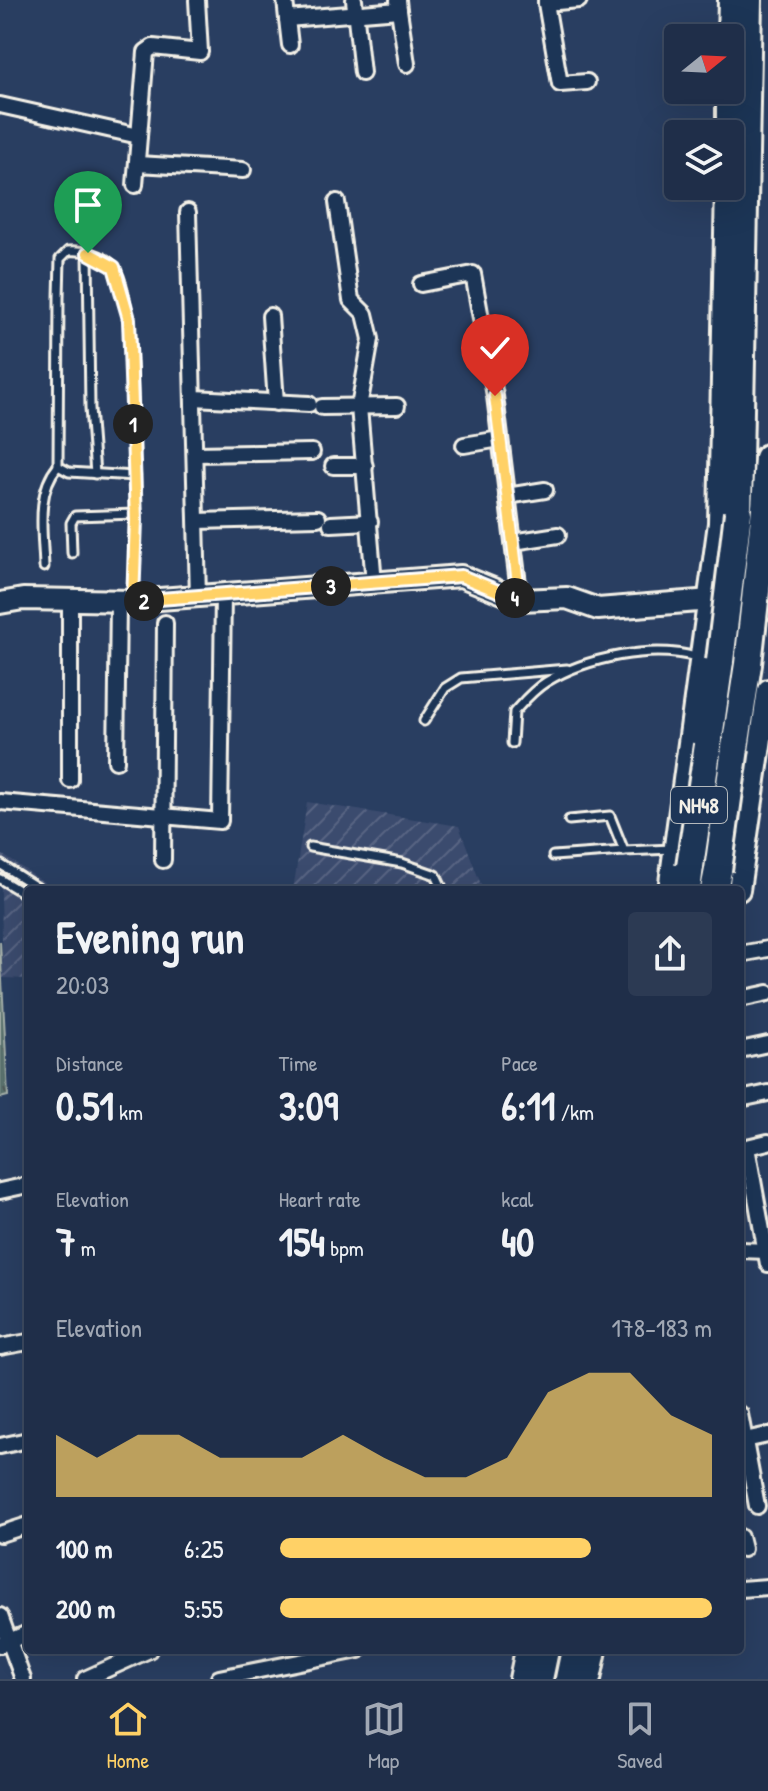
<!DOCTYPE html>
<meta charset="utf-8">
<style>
body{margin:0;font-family:"Patrick Hand",sans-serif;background:#2c3a53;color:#f1f3f6;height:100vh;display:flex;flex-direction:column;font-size:30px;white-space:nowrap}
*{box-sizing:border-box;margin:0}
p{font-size:26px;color:#a1a8b4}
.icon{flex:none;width:44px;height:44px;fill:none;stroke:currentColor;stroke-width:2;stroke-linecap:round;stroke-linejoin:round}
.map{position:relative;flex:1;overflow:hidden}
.sheet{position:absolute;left:24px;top:886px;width:720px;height:768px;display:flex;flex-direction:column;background:#1f2e49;border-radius:8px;box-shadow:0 8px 32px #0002,0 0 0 2px #3c4a61}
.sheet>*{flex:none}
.needle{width:52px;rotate:72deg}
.fabs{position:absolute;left:664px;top:24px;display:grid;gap:16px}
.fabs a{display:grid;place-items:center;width:80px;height:80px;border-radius:8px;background:#1f2e49;box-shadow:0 8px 32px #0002,0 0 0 2px #3c4a61;font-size:40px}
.pin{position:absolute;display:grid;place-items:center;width:68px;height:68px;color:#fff;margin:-82px -34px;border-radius:50% 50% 50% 0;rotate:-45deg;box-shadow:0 0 8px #0007}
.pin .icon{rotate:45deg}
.km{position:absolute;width:40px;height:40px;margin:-20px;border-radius:50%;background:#222;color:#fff;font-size:22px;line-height:40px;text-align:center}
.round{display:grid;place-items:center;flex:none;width:84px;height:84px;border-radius:8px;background:#2c3a53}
.overview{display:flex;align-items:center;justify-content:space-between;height:136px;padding:0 32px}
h1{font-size:44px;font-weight:700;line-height:60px}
.figures{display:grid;grid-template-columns:repeat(3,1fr);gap:12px;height:136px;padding:8px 32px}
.figures div{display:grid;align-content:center}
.figures b{font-size:40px;font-weight:700}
.figures small{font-size:22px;font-weight:400}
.figures p{font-size:22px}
.chart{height:224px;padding:16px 32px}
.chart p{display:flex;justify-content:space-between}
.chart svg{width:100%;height:144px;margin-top:8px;fill:#ffd166;opacity:.7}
ul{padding:0 32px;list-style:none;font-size:26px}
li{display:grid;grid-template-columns:128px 96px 1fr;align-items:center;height:60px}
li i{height:20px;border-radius:10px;background:#ffd166}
.dock{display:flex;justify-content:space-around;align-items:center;height:112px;border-top:2px solid #3c4a61;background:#1f2e49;font-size:22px;color:#a1a8b4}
.dock a{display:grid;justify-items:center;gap:4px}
.dock .selected{color:#ffd166}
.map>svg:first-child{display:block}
.industrial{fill:url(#industrial-furrows)}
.grass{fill:url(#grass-tufts);stroke:#a7b1aa;stroke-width:2}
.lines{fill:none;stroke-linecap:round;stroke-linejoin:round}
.lane-casing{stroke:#f4f1e8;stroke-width:13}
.street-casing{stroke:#f4f1e8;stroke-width:20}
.secondary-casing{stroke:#f4f1e8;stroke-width:26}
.highway-casing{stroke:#f4f1e8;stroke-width:32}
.lane{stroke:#1d3557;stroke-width:7}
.street{stroke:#1d3557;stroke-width:14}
.secondary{stroke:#1d3557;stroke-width:20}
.highway{stroke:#1d3557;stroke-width:26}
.highway-bridge-casing{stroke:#f4f1e8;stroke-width:32;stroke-linecap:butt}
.highway-bridge{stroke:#1d3557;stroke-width:26}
.route-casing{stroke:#fff;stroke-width:16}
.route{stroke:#ffd166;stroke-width:10}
.labels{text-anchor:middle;stroke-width:8;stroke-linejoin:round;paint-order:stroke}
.shield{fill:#1d3557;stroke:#b4b9bc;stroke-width:2}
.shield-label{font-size:22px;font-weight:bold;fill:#f4f1e8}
</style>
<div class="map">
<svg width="768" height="1679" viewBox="0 0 768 1679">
<defs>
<pattern id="industrial-furrows" width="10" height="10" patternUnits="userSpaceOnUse" patternTransform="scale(2)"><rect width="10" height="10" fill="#3b4b6e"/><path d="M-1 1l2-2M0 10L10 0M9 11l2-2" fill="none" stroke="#586583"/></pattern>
<pattern id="grass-tufts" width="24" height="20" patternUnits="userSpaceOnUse" patternTransform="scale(2)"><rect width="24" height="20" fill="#5a716d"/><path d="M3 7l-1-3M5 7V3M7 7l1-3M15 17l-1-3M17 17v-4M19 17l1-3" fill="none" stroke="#515a58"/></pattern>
</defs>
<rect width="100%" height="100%" fill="#293e61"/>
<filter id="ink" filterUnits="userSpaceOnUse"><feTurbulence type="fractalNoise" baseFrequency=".0125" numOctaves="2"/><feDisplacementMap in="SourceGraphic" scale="16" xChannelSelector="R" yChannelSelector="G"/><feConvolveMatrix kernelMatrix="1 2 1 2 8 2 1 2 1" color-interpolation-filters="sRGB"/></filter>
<g filter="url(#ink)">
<!-- industrial -->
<g class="industrial">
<path d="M307,802l152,24 24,64h-190z"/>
<path d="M0,853l48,32 68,5h-88v89l-25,-1z"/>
</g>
<!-- grass -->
<path class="grass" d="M0,941l8,155 -8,2z"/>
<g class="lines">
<defs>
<g id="lane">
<path d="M88,253l2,155 5,66"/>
<path d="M72,553l-1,-30 4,-7 61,-2"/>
<path d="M44,567c-1,-33 -9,-74 14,-101"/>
<path d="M133,599l2,-123 -1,-4c-1,-41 2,-176 -20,-205 -11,-14 -31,-17 -46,-16l-8,8 -1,38 -1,169 11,6 66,4"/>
<path d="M424,721l21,-33 16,-10 106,-9"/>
<path d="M512,743l2,-31c10,-11 19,-22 32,-30 39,-24 106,-38 150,-25"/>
<path d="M569,820l41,-4 14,35 49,-2"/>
<path d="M310,847l92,16 34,12 7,15"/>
<path d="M553,856l71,-5"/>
<path d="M0,864l41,26"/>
<path d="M0,879l28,17"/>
</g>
<g id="street">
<path d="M285,0l2,19 112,-9 -1,-10"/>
<path d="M354,0l8,73"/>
<path d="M546,0v3l33,-3"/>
<path d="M546,3l14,81 27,-2"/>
<path d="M399,10l8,54"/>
<path d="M287,19l3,26"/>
<path d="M0,105l139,31"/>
<path d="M137,164l106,6"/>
<path d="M135,185l11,-133 7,-5 47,5 -3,-52"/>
<path d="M337,202l14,98 14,14 6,25 -12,68 15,176"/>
<path d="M188,212l10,384"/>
<path d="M421,284l52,-10 22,122 25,204"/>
<path d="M270,316l6,87"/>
<path d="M194,398l115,6"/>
<path d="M322,407l75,-1"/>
<path d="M464,445l36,-6"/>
<path d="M196,454l116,-2"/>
<path d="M333,466h32"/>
<path d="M507,496l38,-6"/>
<path d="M197,521l121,-3"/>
<path d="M331,524l39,-2"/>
<path d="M513,542l45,-7"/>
<path d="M70,600v180"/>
<path d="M116,761l2,-159"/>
<path d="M0,802l220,19 3,-227"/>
<path d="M163,860l2,-237"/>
<path d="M740,954l28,-5"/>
<path d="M740,999l28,-6"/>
<path d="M740,1050l28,-6"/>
<path d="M740,1099l28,-6"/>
<path d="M768,1142l-21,5 21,117"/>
<path d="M0,1191l28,-6"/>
<path d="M740,1250l28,1"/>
<path d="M0,1347l28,-5"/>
<path d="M740,1414l17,92"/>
<path d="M740,1441l28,-6"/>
<path d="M0,1446l28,-6"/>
<path d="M0,1534l28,-9"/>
<path d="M740,1537l3,12"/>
<path d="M740,1589l28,-2"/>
<path d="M0,1616l23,63"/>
<path d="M0,1645l28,-12"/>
<path d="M219,1678l140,-28"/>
<path d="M85,1679l64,-29"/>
</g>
<g id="secondary">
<path d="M728,38l1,-38"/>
<path d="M727,134v-44"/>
<path d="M0,603l23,-4 110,2 328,-25 59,24 47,-2 31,11 113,-9 57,8"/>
<path d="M669,890l50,-367 7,-337"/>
<path d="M739,890l29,-200"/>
<path d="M520,1679l6,-29"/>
<path d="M590,1679l6,-29"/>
</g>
<g id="highway">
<path d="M765,509l3,-51"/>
<path d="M738,513l10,-513"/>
<path d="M708,745l12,-84"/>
<path d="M735,748l13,-84"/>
<path d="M687,890l3,-24"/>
<path d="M714,890l4,-20"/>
<path d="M539,1679l6,-29"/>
<path d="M569,1679l6,-29"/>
</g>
</defs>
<!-- lane casing -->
<use href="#lane" class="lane-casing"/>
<!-- street casing -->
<use href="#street" class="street-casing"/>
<!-- secondary casing -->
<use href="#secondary" class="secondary-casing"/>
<!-- highway casing -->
<use href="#highway" class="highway-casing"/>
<!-- lane -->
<use href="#lane" class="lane"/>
<!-- street -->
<use href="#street" class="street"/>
<!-- secondary -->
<use href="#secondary" class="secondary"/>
<!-- highway -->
<use href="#highway" class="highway"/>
<defs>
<g id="highway-bridge">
<path d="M720,661l18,-148"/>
<path d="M748,664l17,-155"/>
<path d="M690,866l18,-121"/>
<path d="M718,870l17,-122"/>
</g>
</defs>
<!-- highway-bridge casing -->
<use href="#highway-bridge" class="highway-bridge-casing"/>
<!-- highway-bridge -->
<use href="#highway-bridge" class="highway-bridge"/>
</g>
</g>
<g class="lines" filter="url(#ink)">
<defs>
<path id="route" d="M88,253l26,14 15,52 7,201 -3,81 328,-25 59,24 -25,-204"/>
</defs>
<!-- route casing -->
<use href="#route" class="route-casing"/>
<!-- route -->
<use href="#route" class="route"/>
</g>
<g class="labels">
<!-- shield labels -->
<rect class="shield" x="671" y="787" width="56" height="36" rx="6"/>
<g class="shield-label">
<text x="699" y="813">NH48</text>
</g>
</g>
</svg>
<div class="fabs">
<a><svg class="needle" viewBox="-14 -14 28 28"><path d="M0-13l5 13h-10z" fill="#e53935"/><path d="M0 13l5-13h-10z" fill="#a1a8b4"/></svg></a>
<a><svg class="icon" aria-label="layers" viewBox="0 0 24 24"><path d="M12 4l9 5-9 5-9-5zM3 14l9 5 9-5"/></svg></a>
</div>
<div class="pin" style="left:88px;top:253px;background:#1e9e55"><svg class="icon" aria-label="arrive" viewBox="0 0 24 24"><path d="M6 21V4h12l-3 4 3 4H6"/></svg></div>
<div class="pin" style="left:495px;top:396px;background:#d93025"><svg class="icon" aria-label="check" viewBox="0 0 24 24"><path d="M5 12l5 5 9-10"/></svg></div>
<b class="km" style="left:133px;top:424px">1</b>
<b class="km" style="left:144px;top:601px">2</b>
<b class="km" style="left:331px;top:586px">3</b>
<b class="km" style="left:515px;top:598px">4</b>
<section class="sheet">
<div class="overview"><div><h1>Evening run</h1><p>20:03</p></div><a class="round"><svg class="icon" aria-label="share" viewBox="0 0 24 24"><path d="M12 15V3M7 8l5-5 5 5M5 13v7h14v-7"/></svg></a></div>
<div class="figures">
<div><p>Distance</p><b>0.51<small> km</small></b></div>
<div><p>Time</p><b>3:09</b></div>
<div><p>Pace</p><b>6:11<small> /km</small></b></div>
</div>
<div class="figures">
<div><p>Elevation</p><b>7<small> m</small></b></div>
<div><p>Heart rate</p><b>154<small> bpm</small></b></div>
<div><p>kcal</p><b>40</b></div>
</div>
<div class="chart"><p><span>Elevation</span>178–183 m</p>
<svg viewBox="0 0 160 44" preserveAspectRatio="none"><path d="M0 44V25L10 32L20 25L30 25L40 32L50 32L60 32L70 25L80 32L90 38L100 38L110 32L120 12L130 6L140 6L150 19L160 25V44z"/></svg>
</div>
<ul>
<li><b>100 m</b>6:25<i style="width:72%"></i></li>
<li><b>200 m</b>5:55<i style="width:100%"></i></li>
</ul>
</section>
</div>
<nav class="dock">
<a class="selected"><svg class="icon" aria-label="home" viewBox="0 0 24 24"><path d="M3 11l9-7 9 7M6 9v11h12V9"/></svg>Home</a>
<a><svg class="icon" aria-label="map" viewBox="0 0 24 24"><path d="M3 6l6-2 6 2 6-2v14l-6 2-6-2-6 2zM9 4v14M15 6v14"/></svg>Map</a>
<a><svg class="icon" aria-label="saved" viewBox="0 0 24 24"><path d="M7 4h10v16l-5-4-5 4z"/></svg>Saved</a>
</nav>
